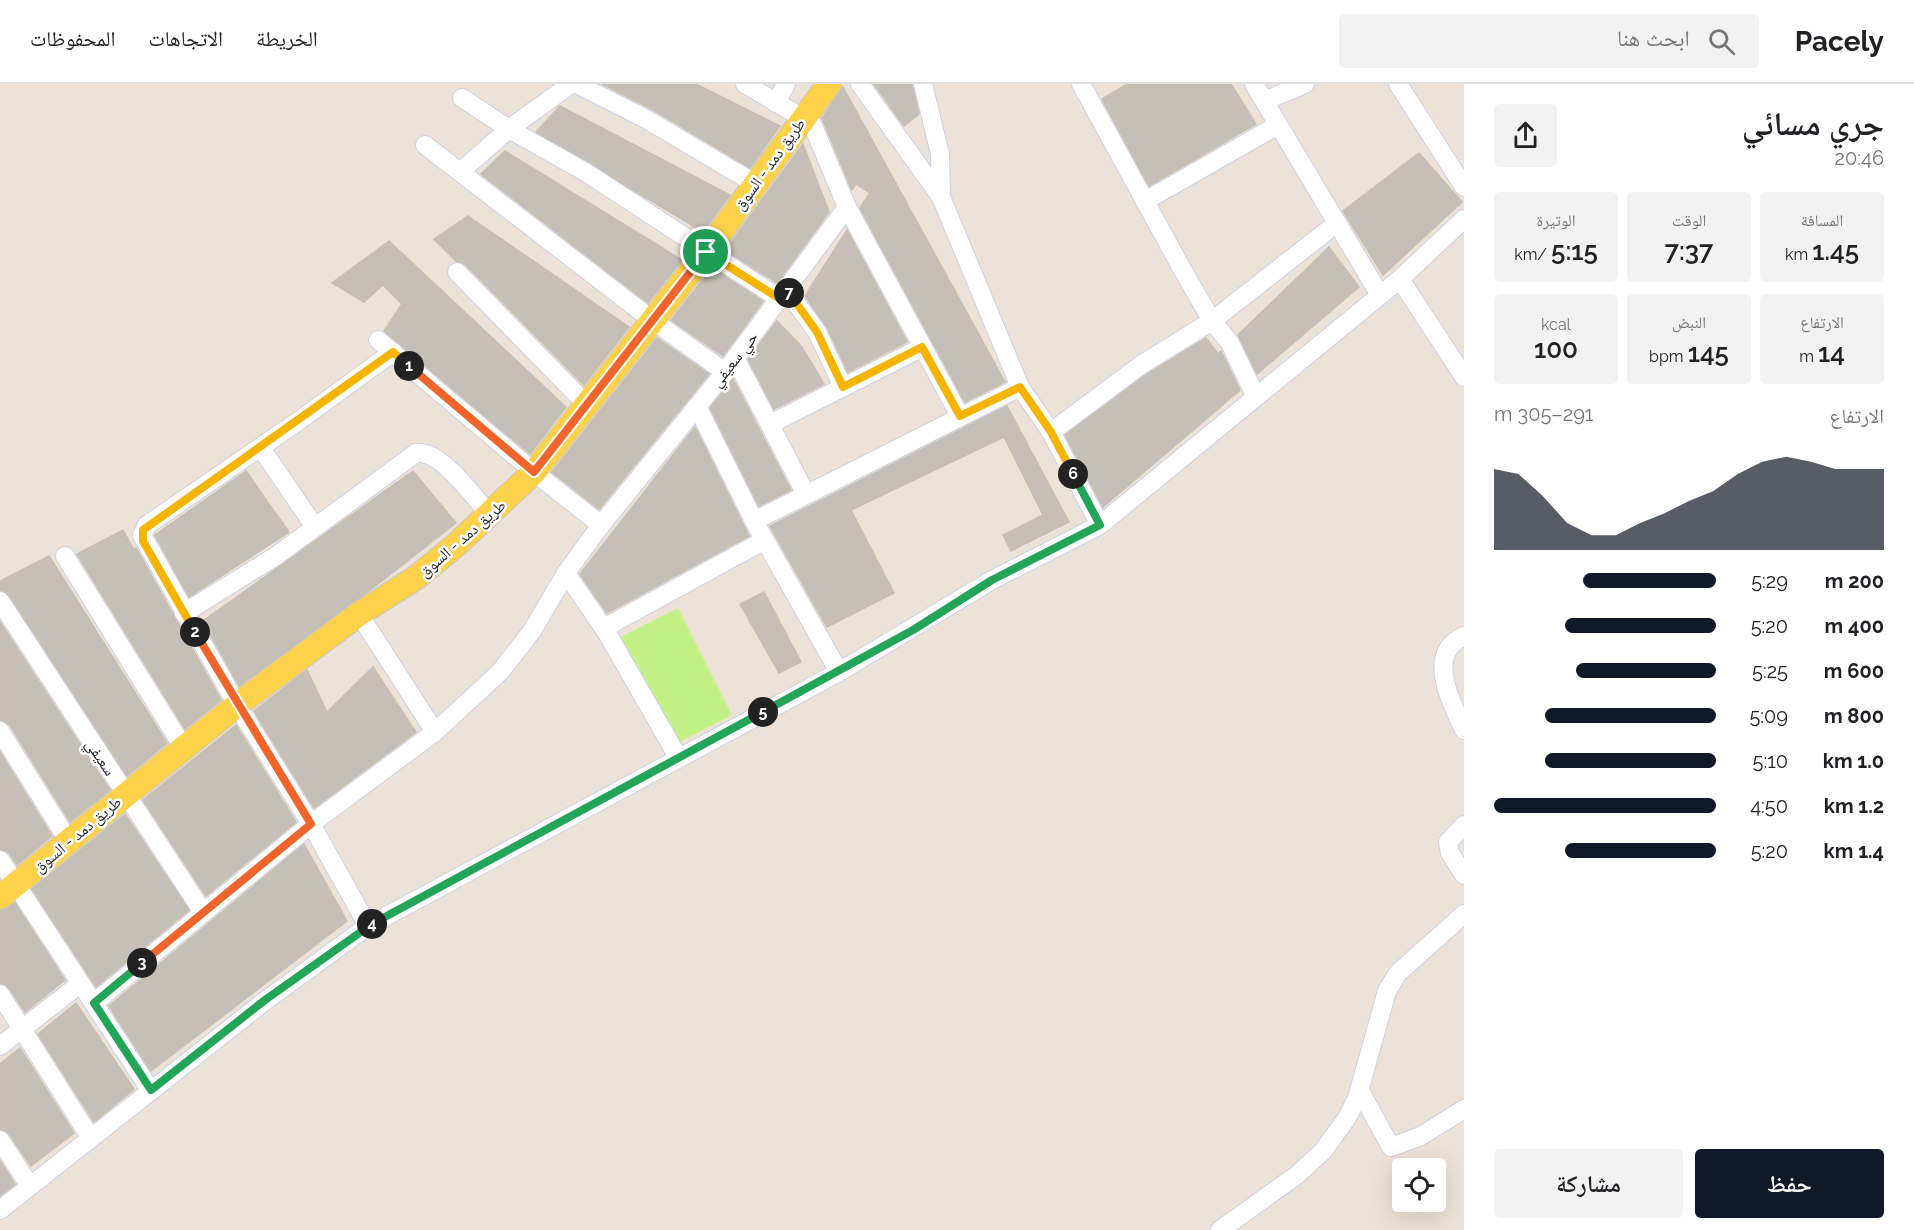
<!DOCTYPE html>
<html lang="ar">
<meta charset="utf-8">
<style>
body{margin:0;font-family:Raleway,"Noto Naskh Arabic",sans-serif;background:#f2f2f2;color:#202124;direction:rtl;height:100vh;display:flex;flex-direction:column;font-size:22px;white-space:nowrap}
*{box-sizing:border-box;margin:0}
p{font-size:20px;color:#757577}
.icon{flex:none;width:33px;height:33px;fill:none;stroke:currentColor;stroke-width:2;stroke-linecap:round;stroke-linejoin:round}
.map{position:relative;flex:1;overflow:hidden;direction:ltr}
.drawer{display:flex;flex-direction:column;background:#fff;width:450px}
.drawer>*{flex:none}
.fabs{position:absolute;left:1392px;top:1074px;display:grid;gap:12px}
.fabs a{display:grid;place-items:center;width:54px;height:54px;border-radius:6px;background:#fff;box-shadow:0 6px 24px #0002;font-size:30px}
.pin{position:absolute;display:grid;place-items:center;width:51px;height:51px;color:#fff;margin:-26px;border:3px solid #fff;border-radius:50%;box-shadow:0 2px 6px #0007}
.km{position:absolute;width:30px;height:30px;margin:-15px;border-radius:50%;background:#222;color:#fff;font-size:16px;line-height:30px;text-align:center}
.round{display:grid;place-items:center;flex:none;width:63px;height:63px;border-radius:6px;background:#f2f2f2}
.headline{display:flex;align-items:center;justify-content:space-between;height:102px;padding:0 30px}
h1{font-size:33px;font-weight:600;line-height:45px}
.stats{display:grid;grid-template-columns:repeat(3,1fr);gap:9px;height:102px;padding:6px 30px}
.stats div{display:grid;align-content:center;border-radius:6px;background:#f2f2f2;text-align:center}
.stats b{font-size:26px;font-weight:600}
.stats small{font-size:16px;font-weight:400}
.stats p{font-size:16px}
.chart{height:168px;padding:12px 30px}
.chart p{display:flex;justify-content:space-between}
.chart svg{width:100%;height:108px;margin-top:6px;fill:#111827;opacity:.7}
.cta{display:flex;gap:12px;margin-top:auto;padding:12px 30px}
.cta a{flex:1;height:69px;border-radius:6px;background:#111827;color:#fff;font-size:24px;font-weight:600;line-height:69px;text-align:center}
.cta a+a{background:#f2f2f2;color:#202124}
ul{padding:0 30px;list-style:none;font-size:20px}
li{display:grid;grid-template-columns:96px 72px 1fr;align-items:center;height:45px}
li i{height:15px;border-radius:8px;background:#111827}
header{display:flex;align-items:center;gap:36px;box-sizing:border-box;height:84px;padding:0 30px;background:#fff;border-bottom:2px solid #e0e0e0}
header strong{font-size:28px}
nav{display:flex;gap:33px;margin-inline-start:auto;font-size:21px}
.search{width:420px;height:54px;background:#f2f2f2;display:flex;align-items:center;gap:15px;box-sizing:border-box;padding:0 21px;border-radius:6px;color:#757577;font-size:22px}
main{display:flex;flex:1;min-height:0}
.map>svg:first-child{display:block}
.pitch{fill:#c4f187}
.building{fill:#c6bfb7;stroke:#c6bfb1;stroke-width:1.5}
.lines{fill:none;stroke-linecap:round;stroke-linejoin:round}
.minor-casing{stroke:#ccd0e2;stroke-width:20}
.major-casing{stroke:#c7c7c7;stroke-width:26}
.minor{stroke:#fff;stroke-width:18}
.major{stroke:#fdd24a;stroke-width:24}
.split-1-casing{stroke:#fff;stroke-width:12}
.split-2-casing{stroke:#fff;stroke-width:12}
.split-3-casing{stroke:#fff;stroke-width:12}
.split-4-casing{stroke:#fff;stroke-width:12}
.split-5-casing{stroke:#fff;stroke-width:12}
.split-6-casing{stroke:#fff;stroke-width:12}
.split-7-casing{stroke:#fff;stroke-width:12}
.split-8-casing{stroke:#fff;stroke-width:12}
.split-1{stroke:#f0652b;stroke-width:8}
.split-2{stroke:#f5b400;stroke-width:8}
.split-3{stroke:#f0652b;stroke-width:8}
.split-4{stroke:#22a559;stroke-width:8}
.split-5{stroke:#22a559;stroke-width:8}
.split-6{stroke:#22a559;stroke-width:8}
.split-7{stroke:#f5b400;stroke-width:8}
.split-8{stroke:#f5b400;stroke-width:8}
.labels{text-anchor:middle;stroke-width:5;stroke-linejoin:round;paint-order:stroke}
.street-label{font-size:16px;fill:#272727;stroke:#fff}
</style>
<header>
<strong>Pacely</strong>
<div class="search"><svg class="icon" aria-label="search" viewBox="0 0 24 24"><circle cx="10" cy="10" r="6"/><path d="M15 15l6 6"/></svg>ابحث هنا</div>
<nav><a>الخريطة</a><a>الاتجاهات</a><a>المحفوظات</a></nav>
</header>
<main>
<section class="drawer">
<div class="headline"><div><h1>جري مسائي</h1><p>20:46</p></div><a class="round"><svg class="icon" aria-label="share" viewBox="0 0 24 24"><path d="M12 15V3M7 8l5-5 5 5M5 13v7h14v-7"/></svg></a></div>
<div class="stats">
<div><p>المسافة</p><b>1.45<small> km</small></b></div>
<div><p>الوقت</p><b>7:37</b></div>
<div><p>الوتيرة</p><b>5:15<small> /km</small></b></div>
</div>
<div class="stats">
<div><p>الارتفاع</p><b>14<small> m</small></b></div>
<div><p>النبض</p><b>145<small> bpm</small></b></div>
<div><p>kcal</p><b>100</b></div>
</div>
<div class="chart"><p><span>الارتفاع</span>291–305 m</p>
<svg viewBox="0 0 160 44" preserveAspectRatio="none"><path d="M0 44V11L10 13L20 22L30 33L40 38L50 38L60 33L70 29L80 24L90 20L100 13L110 8L120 6L130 8L140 11L150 11L160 11V44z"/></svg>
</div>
<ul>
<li><b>200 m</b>5:29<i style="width:60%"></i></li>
<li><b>400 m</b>5:20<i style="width:68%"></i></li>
<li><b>600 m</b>5:25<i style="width:63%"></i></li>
<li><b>800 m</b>5:09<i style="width:77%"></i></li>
<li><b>1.0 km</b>5:10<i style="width:77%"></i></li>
<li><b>1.2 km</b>4:50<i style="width:100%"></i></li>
<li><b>1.4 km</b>5:20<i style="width:68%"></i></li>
</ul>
<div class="cta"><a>حفظ</a><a>مشاركة</a></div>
</section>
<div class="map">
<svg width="1464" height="1146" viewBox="0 0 1464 1146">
<rect width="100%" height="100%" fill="#ece2d7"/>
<!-- pitch -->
<path class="pitch" d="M678,524l54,107 -52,27 -59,-105z"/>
<!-- building -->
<g class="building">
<path d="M602,0h94l84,42 -30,42 -98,-59z"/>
<path d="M874,0h38l7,30 -15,12z"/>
<path d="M1127,0h104l25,40 -107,62 -47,-87z"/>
<path d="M843,3l162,295 -40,20 -105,-194 10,-15 -14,-9 -4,6 -30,-72z"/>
<path d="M560,22l170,89 -27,37 -167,-100z"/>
<path d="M803,60l26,68 -52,71 -52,-33z"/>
<path d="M505,67l177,109 -34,43 -167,-129z"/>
<path d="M1419,69l43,49 -79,73 -40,-64z"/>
<path d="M468,132l161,111 -45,58 -119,-121 -9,-3 -22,-22z"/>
<path d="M847,146l60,112 -59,30 -21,-45 -22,-31z"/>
<path d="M389,157l177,166 -36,47 -146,-123 18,-27 -19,-19 -19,17 -32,-19z"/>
<path d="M1329,163l30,40 -102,87 -19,-39z"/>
<path d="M712,184l51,33 -40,55 -52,-36z"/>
<path d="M777,237l25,26 22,37 -50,25 -26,-50z"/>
<path d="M657,254l52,36 -110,135 -47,-37z"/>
<path d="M1206,254l12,16 3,-3 19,39 -137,117 -38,-72 82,-61z"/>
<path d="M733,295l58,111 -32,16 -49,-98z"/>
<path d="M1007,322l62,116 -58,29 -8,-16 40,-20 -39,-78 -153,73 43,83 -67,34 -57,-101z"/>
<path d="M695,343l54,109 -142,77 -27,-39z"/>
<path d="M246,387l43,61 -100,65 -34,-62z"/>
<path d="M413,387l43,52 -83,65 -134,98 -36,-65z"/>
<path d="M123,446l11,20 2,-2 85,152 -36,29 -108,-175z"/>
<path d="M49,472l118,187 -40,33 -118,-181 -9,-5v-9z"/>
<path d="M764,508l37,70 -22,11 -39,-69z"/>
<path d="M0,538l110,168 -40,32 -60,-97 -10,-5z"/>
<path d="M373,583l43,65 -102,76 -60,-97 53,-41 20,42z"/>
<path d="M236,641l60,97 -90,74 -63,-96z"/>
<path d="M0,668l52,84 -35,29 -8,-12 -9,-4z"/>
<path d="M125,730l64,96 -93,77 -64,-98z"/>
<path d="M304,760l43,77 -196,150 -42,-65z"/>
<path d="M15,819l50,77 -40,32 -16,-24 -9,-5v-72z"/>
<path d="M76,919l58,86 -40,33 -56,-88z"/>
<path d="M20,964l54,85 -43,33 -22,-32 -9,-5v-65z"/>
<path d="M0,1077l15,23 -15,12z"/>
</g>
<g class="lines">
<defs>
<g id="minor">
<path d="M577,0l69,35 108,64"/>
<path d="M745,0l58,34"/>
<path d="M860,0l81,113 79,190 31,45 49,93"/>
<path d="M923,0l17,70 1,43"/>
<path d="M1081,0l100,183 31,54 18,22 25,52"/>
<path d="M1254,0l126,211"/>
<path d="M1398,0l66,103"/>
<path d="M462,14l47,31 78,44 193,126"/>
<path d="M1264,17l41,-17"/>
<path d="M776,19l10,-19"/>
<path d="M807,28l40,95 113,209"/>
<path d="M425,61l227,175 73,52"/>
<path d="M460,88l49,-43 62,-45"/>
<path d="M1145,117l133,-76"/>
<path d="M457,188l129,132"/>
<path d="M1400,195l64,98"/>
<path d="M787,206l30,42 26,55"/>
<path d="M378,256l156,132 67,53"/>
<path d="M735,274l71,136"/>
<path d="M697,322l57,115 85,151"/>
<path d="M770,340l153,-77"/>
<path d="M1051,348l90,-67 71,-44 125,-98"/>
<path d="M261,364l54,79"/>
<path d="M754,437l266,-134"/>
<path d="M65,472l118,191"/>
<path d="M566,489l41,60 71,124"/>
<path d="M0,517l203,311"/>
<path d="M184,529l92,-57 140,-103c25,-3 58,44 73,61"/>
<path d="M359,530l76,118"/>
<path d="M604,544l161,-88"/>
<path d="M1464,552c-39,18 -13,66 0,94"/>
<path d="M0,647l68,109"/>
<path d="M1464,741l-16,17 2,11 14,22"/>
<path d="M0,776l151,231"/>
<path d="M368,842l-57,-102 -74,-119 -95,-170 5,-10 150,-103 96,-70"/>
<path d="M0,910l90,143"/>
<path d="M94,919l217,-179 124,-92 65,-60 32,-41 34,-58 35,-48 124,-153 122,-165"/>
<path d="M0,962l80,-62"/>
<path d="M1360,1007l31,56 30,-11 43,-27"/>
<path d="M0,1056l30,46"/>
<path d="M0,1126l265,-209 103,-75 471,-254 153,-92 108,-55 300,-246 64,-60"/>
<path d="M1220,1146l77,-55 26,-24 24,-33 10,-20 30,-107 11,-18 66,-59"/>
</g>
<path id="major" d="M0,813l237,-192 122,-91 58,-37 39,-32 78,-73 172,-220 123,-168"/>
</defs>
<!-- minor casing -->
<use href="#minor" class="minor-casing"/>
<!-- major casing -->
<use href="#major" class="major-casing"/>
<!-- minor -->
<use href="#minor" class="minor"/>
<!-- major -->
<use href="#major" class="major"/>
</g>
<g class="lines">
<defs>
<path id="split-1" d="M409,282l125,106 172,-220"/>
<path id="split-2" d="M195,548l-52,-91v-11l250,-178 16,14"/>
<path id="split-3" d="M142,879l169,-139 -116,-192"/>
<path id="split-4" d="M142,879l-48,40 57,87 114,-90 107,-76"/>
<path id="split-5" d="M372,840l391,-212"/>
<path id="split-6" d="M763,628l150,-82 79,-50 108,-55 -27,-51"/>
<path id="split-7" d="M789,209l28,39 26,55 79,-40 38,69 60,-29 31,45 22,42"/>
<path id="split-8" d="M706,168l74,47 7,-9 2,3"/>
</defs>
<!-- split-1 casing -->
<use href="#split-1" class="split-1-casing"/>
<!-- split-2 casing -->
<use href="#split-2" class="split-2-casing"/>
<!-- split-3 casing -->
<use href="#split-3" class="split-3-casing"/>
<!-- split-4 casing -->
<use href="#split-4" class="split-4-casing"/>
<!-- split-5 casing -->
<use href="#split-5" class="split-5-casing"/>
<!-- split-6 casing -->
<use href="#split-6" class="split-6-casing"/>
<!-- split-7 casing -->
<use href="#split-7" class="split-7-casing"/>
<!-- split-8 casing -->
<use href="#split-8" class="split-8-casing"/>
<!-- split-1 -->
<use href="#split-1" class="split-1"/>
<!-- split-2 -->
<use href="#split-2" class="split-2"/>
<!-- split-3 -->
<use href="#split-3" class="split-3"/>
<!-- split-4 -->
<use href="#split-4" class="split-4"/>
<!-- split-5 -->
<use href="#split-5" class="split-5"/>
<!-- split-6 -->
<use href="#split-6" class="split-6"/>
<!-- split-7 -->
<use href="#split-7" class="split-7"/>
<!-- split-8 -->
<use href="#split-8" class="split-8"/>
</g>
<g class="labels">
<!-- street labels -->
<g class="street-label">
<text transform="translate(769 80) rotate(-54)" y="6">طريق دمد - السوق</text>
<text transform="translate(734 275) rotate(-52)" y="6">حي سعيفي</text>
<text transform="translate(462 454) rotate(-41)" y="6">طريق دمد - السوق</text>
<text transform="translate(101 673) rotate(57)" y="6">سعيفي</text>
<text transform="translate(77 750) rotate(-40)" y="6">طريق دمد - السوق</text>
</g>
</g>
</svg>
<div class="fabs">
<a><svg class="icon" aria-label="locate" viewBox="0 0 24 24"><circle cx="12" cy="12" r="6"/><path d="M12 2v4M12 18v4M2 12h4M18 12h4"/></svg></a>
</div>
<div class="pin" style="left:706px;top:168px;background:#1e9e55"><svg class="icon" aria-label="arrive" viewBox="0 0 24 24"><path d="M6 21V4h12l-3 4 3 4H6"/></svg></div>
<b class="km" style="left:409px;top:282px">1</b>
<b class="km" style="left:195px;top:548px">2</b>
<b class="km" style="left:142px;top:879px">3</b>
<b class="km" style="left:372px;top:840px">4</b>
<b class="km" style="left:763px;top:628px">5</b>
<b class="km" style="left:1073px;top:390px">6</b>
<b class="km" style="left:789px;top:209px">7</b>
</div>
</main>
